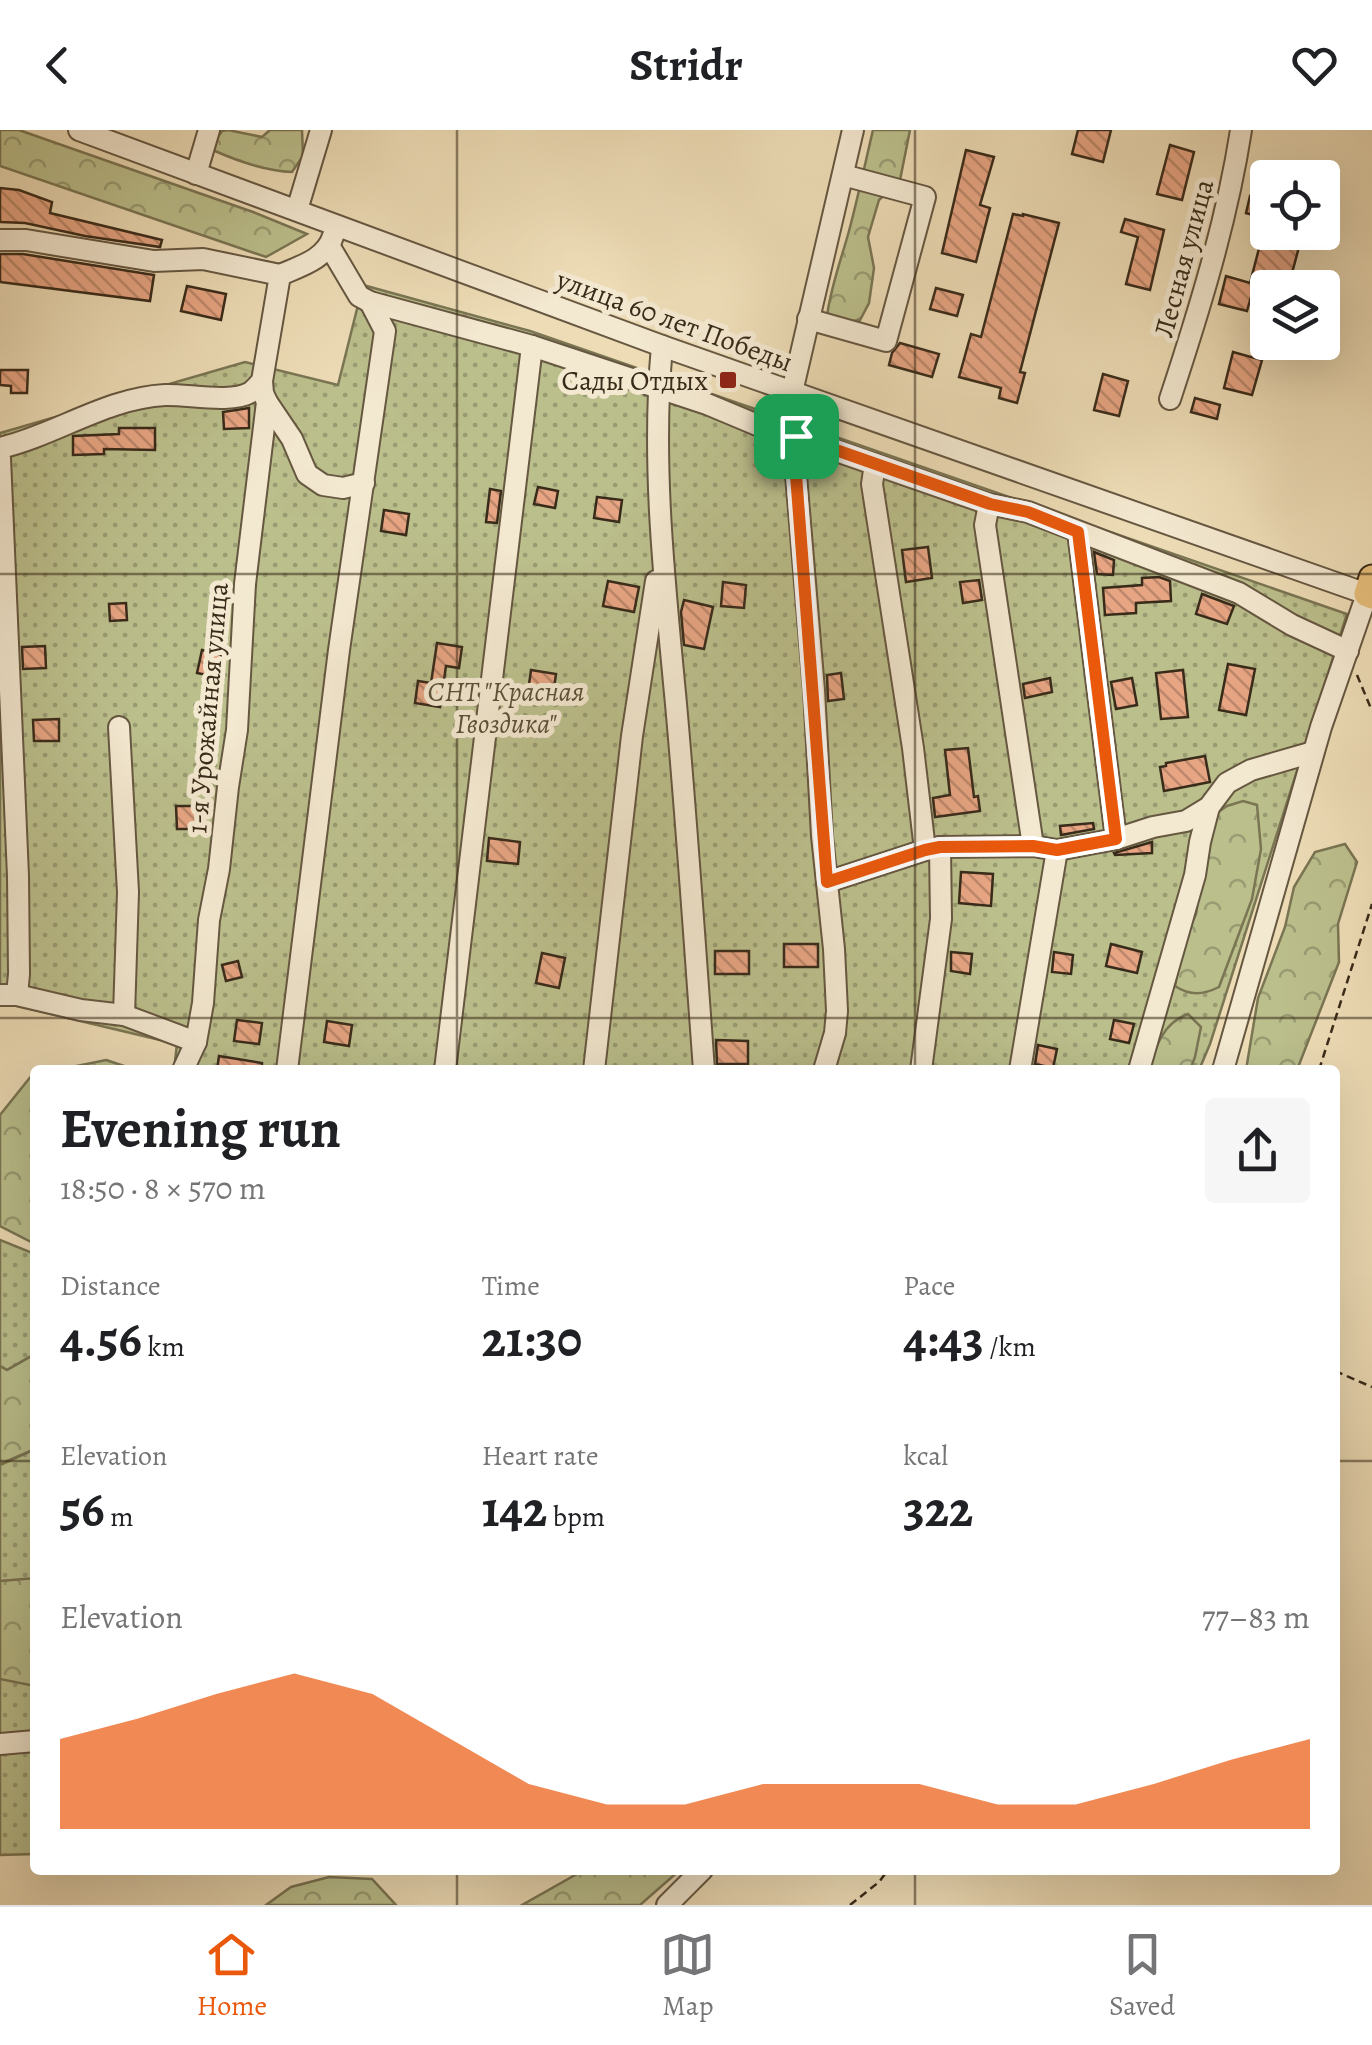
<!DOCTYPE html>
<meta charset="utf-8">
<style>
body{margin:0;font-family:Alegreya,serif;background:#f6f6f6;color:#202124;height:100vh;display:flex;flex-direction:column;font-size:38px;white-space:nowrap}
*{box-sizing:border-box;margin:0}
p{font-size:32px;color:#757577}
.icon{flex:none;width:55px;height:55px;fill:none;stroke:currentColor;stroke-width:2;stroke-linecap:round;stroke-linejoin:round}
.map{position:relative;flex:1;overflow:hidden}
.drawer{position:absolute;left:30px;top:935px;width:1310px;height:810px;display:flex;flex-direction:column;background:#fff;border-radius:10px;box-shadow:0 10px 40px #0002}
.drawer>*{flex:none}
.controls{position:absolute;left:1250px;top:30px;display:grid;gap:20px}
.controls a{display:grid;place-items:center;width:90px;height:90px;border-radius:10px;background:#fff;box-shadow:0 10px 40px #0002;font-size:50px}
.pin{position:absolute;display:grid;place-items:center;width:85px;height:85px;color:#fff;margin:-42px;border-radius:20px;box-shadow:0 5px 15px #0006}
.round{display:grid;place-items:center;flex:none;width:105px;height:105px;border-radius:10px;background:#f6f6f6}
.head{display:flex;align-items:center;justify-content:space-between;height:170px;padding:0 30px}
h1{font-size:55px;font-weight:700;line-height:75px}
.stats{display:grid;grid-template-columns:repeat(3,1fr);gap:15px;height:170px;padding:10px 30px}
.stats div{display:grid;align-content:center}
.stats b{font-size:50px;font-weight:700}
.stats small{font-size:28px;font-weight:400}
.stats p{font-size:28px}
.chart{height:280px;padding:20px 30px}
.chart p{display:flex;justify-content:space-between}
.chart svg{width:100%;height:180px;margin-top:10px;fill:#ea580c;opacity:.7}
header{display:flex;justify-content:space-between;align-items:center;height:130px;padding:0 30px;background:#fff;font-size:45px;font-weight:700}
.tabs{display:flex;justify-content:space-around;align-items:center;height:140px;border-top:2px solid #e0e0e0;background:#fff;font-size:28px;color:#757577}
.tabs a{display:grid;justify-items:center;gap:5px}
.tabs .on{color:#ea580c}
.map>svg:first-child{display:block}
.grass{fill:url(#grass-dots);stroke:#7a7553;stroke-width:2.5}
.forest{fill:url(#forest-crowns);stroke:#7a7553;stroke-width:2.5}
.building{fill:url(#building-back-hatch);stroke:#392b1a;stroke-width:2.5}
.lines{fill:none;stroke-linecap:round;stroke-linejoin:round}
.minor-casing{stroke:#665741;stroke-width:24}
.major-casing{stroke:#392b1a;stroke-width:29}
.path{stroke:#392b1a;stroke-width:2.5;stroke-dasharray:8 5;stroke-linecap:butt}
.minor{stroke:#f3e8d0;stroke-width:20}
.major{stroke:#e6be7b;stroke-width:25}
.route-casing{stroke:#fff;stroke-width:20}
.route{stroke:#ea580c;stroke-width:12}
.grid{fill:none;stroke:#392b1a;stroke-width:2.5;stroke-opacity:0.55}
.poi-dot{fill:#8f2418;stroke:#f3e8d0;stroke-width:4}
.labels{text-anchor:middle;stroke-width:10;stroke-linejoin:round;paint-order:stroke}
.street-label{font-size:28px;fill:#392b1a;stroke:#f3e8d0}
.poi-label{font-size:28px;fill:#392b1a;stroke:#f3e8d0;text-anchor:end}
.park-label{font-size:28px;font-style:italic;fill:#5a5036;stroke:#f3e8d0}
</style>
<header><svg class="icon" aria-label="back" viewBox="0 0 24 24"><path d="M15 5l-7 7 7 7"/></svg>Stridr<svg class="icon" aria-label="heart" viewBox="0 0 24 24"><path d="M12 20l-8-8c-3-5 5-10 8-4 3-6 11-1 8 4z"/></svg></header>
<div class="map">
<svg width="1372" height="1775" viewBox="0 0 1372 1775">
<defs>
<pattern id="grass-dots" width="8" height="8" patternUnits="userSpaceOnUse" patternTransform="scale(2.5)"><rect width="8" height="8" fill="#bbbf8c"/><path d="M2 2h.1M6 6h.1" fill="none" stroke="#999b72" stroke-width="1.8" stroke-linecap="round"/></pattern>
<pattern id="forest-crowns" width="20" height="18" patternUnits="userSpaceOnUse" patternTransform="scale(2.5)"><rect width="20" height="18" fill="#bbbf8c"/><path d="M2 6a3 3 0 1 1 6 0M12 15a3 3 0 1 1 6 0" fill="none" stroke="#999b72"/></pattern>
<pattern id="building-back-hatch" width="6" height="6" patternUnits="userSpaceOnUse" patternTransform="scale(2.5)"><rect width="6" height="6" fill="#e7a583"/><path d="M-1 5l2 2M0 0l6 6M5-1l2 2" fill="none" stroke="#bc876a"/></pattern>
</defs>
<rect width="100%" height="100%" fill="#eddcb6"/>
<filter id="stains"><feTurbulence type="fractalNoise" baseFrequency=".002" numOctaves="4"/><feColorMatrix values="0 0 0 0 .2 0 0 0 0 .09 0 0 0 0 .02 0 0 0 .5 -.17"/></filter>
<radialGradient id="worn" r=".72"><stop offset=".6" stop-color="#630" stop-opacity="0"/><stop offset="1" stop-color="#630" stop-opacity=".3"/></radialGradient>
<!-- grass -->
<g class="grass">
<path d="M363,155l167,46 817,283 -137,430 -11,26h-1025l3,-26 -177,-42v-569l245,-71 93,23z"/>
<path d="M0,1110l35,14v100l-28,16 -7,-4z"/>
<path d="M35,1319v405l-35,1v-390z"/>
</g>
<!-- forest -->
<g class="forest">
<path d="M0,0h19l234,82 54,22 -41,23 -266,-91z"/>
<path d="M228,0l34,7 8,-7h32l1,26 -11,16c-27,-1 -52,-10 -77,-21l-3,-6 10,-14z"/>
<path d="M873,0h37l-10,50 -21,20 -11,37 6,31 -5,35 -9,17 -13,2 -20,-6c4,-30 14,-56 22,-85 9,-34 16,-67 24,-101z"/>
<path d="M1243,671l14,4 4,44 -9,50 -33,88c-16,8 -29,9 -44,-1l8,-43 13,-29 15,-97 16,-11z"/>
<path d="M1345,714l12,18 -19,62 1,38 -42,108h-51l12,-72 27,-71 9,-40 21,-35z"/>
<path d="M1188,884l13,13 -6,30 -5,13h-42c8,-24 15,-47 40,-56z"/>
<path d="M106,930l30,10h-79z"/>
<path d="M32,945h3v169l-35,-18v-111z"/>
<path d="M35,1224v95l-35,15v-98l7,4z"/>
<path d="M35,1448v108l-35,-7v-98z"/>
<path d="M584,1740h96l-40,35h-118z"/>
<path d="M329,1747l43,2 24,26h-130l25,-18z"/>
</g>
<!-- building -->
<g class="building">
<path d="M1078,0h33l-8,32 -31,-8z"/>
<path d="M1170,15l24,7 -12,48 -25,-6z"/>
<path d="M966,20l28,7 -14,48 10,3 -14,54 -34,-9z"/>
<path d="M0,58l19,2 33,12 -2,11 112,27 -2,7 -75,-11 -60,-13 -25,-1z"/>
<path d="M1250,66l18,5v18l-22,-6z"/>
<path d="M1013,84l10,2v-2l36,9 -39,149 5,1 -8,30 -18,-5 2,-10 -42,-11 12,-43 10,3z"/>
<path d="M1125,89l39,11 -14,60 -24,-6 12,-47 -17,-5z"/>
<path d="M1262,107l37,10 -11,41h-20v13l-17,-4 -4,14 -28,-7 7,-28 24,7z"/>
<path d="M0,124h23l131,21 -4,26 -150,-19z"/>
<path d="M187,156l39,8 -5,26 -40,-9z"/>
<path d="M936,158l27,7 -6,21 -27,-7z"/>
<path d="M900,213l39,11 -7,23 -43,-12 3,-12z"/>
<path d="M1233,222l29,8 -10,35 -28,-7z"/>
<path d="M0,240h28l-1,23h-16v-7l-11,-1z"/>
<path d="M1103,244l25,7 -9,35 -25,-6z"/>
<path d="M1195,268l25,7 -3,14 -26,-7z"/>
<path d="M249,278v20l-25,1 -1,-17z"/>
<path d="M119,298h36v22l-51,-1v5l-31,1v-19l46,-2z"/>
<path d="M538,357l20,4 -3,17 -21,-4z"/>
<path d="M490,359l11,2 -4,32 -11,-1z"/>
<path d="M597,367l25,3 -3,22 -25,-4z"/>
<path d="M384,380l25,4 -3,21 -25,-4z"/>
<path d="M928,417l4,31 -26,4 -4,-32z"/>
<path d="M1094,422l20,8 -1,15 -16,-1z"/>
<path d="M1159,447l11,4 1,20 -35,2v10l-31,2 -2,-27 39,-3v-7z"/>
<path d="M979,450l3,20 -19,3 -3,-21z"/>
<path d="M608,451l31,6 -5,25 -31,-6z"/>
<path d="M723,452l23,3 -2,23 -23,-2z"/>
<path d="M1202,464l32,12 -7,18 -31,-10z"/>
<path d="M684,470l29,7 -9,42 -20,-4 -3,-33z"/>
<path d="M126,473l1,17 -17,1 -1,-17z"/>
<path d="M437,513l25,4 -3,21 -13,-2 -6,41 -25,-4 3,-22 13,2z"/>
<path d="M45,516l1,22 -23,1 -1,-22z"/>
<path d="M202,520l20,5 -5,22 -20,-4z"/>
<path d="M1228,534l27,5 -9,46 -27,-5z"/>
<path d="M531,540l25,4 -3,21 -25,-3z"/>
<path d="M1183,540l5,47 -27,2 -5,-46z"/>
<path d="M841,543l3,26 -16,2 -1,-26z"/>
<path d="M1050,548l2,14 -27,6 -2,-14z"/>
<path d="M1132,548l5,27 -21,4 -5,-27z"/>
<path d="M59,589v22h-25l-1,-21z"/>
<path d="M968,618l6,49 4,-1 2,15 -45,6 -2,-19 17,-3 -5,-45z"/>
<path d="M1205,626l5,26 -46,9 -4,-24 6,-1v-3z"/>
<path d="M176,676h25v23h-24z"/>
<path d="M1093,693l1,6 -33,6 -1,-9z"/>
<path d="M489,708l31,4 -2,22 -31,-3z"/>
<path d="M1152,712v11l-37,2 -1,-2z"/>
<path d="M961,742l32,2 -2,32 -32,-3z"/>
<rect x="784" y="814" width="34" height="23"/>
<path d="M1111,814l31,8 -5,21 -31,-7z"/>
<rect x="715" y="821" width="34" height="23"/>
<path d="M951,822l21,2 -2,20 -19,-3z"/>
<path d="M1054,822l19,3 -2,19 -19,-2z"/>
<path d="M542,823l23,5 -6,30 -23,-5z"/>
<path d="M238,831l4,16 -16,4 -4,-16z"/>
<path d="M237,890l25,3 -3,21 -25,-3z"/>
<path d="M1114,890l20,4 -5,19 -19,-4z"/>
<path d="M327,891l25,4 -3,21 -25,-4z"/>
<path d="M716,910l32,1v23h-31z"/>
<path d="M1038,915l19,4 -4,19 -18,-4z"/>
<path d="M219,926l43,7v7h-45z"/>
</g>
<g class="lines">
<defs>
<g id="minor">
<path d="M79,0l583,216 705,248 -46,133 -98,343"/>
<path d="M196,44l13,-44"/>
<path d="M297,80l24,-80"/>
<path d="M0,110h26l128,21 49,-2 77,16"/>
<path d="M330,117l29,49 11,6 162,44 175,58 67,28 22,5 193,67 39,8 211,81 53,32 56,26"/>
<path d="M808,189l78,22 39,-144 -82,-22"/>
<path d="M662,216c-11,119 3,240 14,358 11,122 19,244 28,366"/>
<path d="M792,262l61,-262"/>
<path d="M1170,269c29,-88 57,-178 71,-269"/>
<path d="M267,272l25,37 15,35 16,11 20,3 21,-5"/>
<path d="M796,307v38l18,215 8,146 12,113 3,62 -2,22 -11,37"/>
<path d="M0,318c56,-13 106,-50 165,-53 23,-1 66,9 86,-3 4,-3 7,-7 11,-11l18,-106c21,-9 46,-16 53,-39"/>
<path d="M0,328l18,418 1,98 -2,21"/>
<path d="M875,334l-3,20 41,264 12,102"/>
<path d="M989,374l-4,21 48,321"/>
<path d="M1078,402l38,307"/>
<path d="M119,597l9,165 -4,123"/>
<path d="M827,752l98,-32 15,-3 93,-1 24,4 59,-11 37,-12 33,-6 23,-14 18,-24 24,-13 62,-18"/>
<path d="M0,865h17l64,15 43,5 72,27"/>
<path d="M183,940l13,-28 7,-39 6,-83 10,-51 9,-82 9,-57 8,-146 22,-182 -4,-9 -1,-12"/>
<path d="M287,940l52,-420 46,-319 -15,-29"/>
<path d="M445,940l87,-724"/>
<path d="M594,940l38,-334 24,-155"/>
<path d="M921,940l20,-151 -1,-72"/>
<path d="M1020,940l37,-220"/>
<path d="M1139,940l56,-195 5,-33 9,-35"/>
<path d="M0,1614l35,-3"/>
<path d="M667,1775l35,-35"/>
</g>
<path id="major" d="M1372,448l-5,16 5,2"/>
</defs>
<!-- minor casing -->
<use href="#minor" class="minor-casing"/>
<!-- major casing -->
<use href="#major" class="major-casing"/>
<!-- path -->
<g class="path">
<path d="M1357,545l15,36"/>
<path d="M1319,940l53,-166"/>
<path d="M1335,1241l37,16"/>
<path d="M850,1775l29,-23 9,-12"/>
</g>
<!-- minor -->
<use href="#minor" class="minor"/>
<!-- major -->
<use href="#major" class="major"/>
</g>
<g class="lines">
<defs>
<path id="route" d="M796,306l194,68 38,8 50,20 38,307 -59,11 -24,-4 -93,1 -15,3 -98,32 -31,-407z"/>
</defs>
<!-- route casing -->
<use href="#route" class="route-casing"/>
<!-- route -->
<use href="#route" class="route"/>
</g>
<!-- grid -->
<path class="grid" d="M457,0v940M915,0v940M0,444h1372M0,888h1372M0,1331h35M1335,1331h37M457,1740v35M915,1740v35"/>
<!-- markers -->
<rect class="poi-dot" x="718" y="240" width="20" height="20" rx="5"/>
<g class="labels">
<!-- street labels -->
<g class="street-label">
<text transform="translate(1183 128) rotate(-75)" y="10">Лесная улица</text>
<text transform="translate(675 190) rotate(20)" y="10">улица 60 лет Победы</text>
<text transform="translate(207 578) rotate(-85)" y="10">1-я Урожайная улица</text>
</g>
<!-- poi labels -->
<g class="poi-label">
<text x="708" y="260">Сады Отдых</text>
</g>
<!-- park labels -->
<g class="park-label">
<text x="506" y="571">СНТ "Красная<tspan x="506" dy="32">Гвоздика"</tspan></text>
</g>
</g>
<rect width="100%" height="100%" filter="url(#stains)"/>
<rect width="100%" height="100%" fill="url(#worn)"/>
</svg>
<div class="controls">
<a><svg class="icon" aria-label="locate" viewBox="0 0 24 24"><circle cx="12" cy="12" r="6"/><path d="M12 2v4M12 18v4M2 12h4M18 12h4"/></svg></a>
<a><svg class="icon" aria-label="layers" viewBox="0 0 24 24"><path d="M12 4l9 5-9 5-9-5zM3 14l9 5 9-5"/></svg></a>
</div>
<div class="pin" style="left:796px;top:306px;background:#1e9e55"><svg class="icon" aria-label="arrive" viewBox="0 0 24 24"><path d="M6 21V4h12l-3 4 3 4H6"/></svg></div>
<section class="drawer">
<div class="head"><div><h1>Evening run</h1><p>18:50 · 8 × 570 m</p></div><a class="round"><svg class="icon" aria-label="share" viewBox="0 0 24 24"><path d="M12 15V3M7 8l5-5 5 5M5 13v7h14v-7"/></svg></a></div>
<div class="stats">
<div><p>Distance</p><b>4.56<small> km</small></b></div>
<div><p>Time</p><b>21:30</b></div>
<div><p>Pace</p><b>4:43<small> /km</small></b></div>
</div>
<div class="stats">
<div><p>Elevation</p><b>56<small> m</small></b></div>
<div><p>Heart rate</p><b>142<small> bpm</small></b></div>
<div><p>kcal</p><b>322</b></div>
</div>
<div class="chart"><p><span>Elevation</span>77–83 m</p>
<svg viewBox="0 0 160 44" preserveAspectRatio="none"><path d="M0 44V22L10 17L20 11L30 6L40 11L50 22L60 33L70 38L80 38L90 33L100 33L110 33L120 38L130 38L140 33L150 27L160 22V44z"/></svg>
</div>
</section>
</div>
<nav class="tabs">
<a class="on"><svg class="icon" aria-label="home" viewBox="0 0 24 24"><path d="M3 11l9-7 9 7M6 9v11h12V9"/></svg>Home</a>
<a><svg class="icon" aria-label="map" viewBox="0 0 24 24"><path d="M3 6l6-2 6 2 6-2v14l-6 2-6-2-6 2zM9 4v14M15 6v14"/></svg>Map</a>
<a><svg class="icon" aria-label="saved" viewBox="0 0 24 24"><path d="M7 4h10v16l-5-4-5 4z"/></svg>Saved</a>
</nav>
